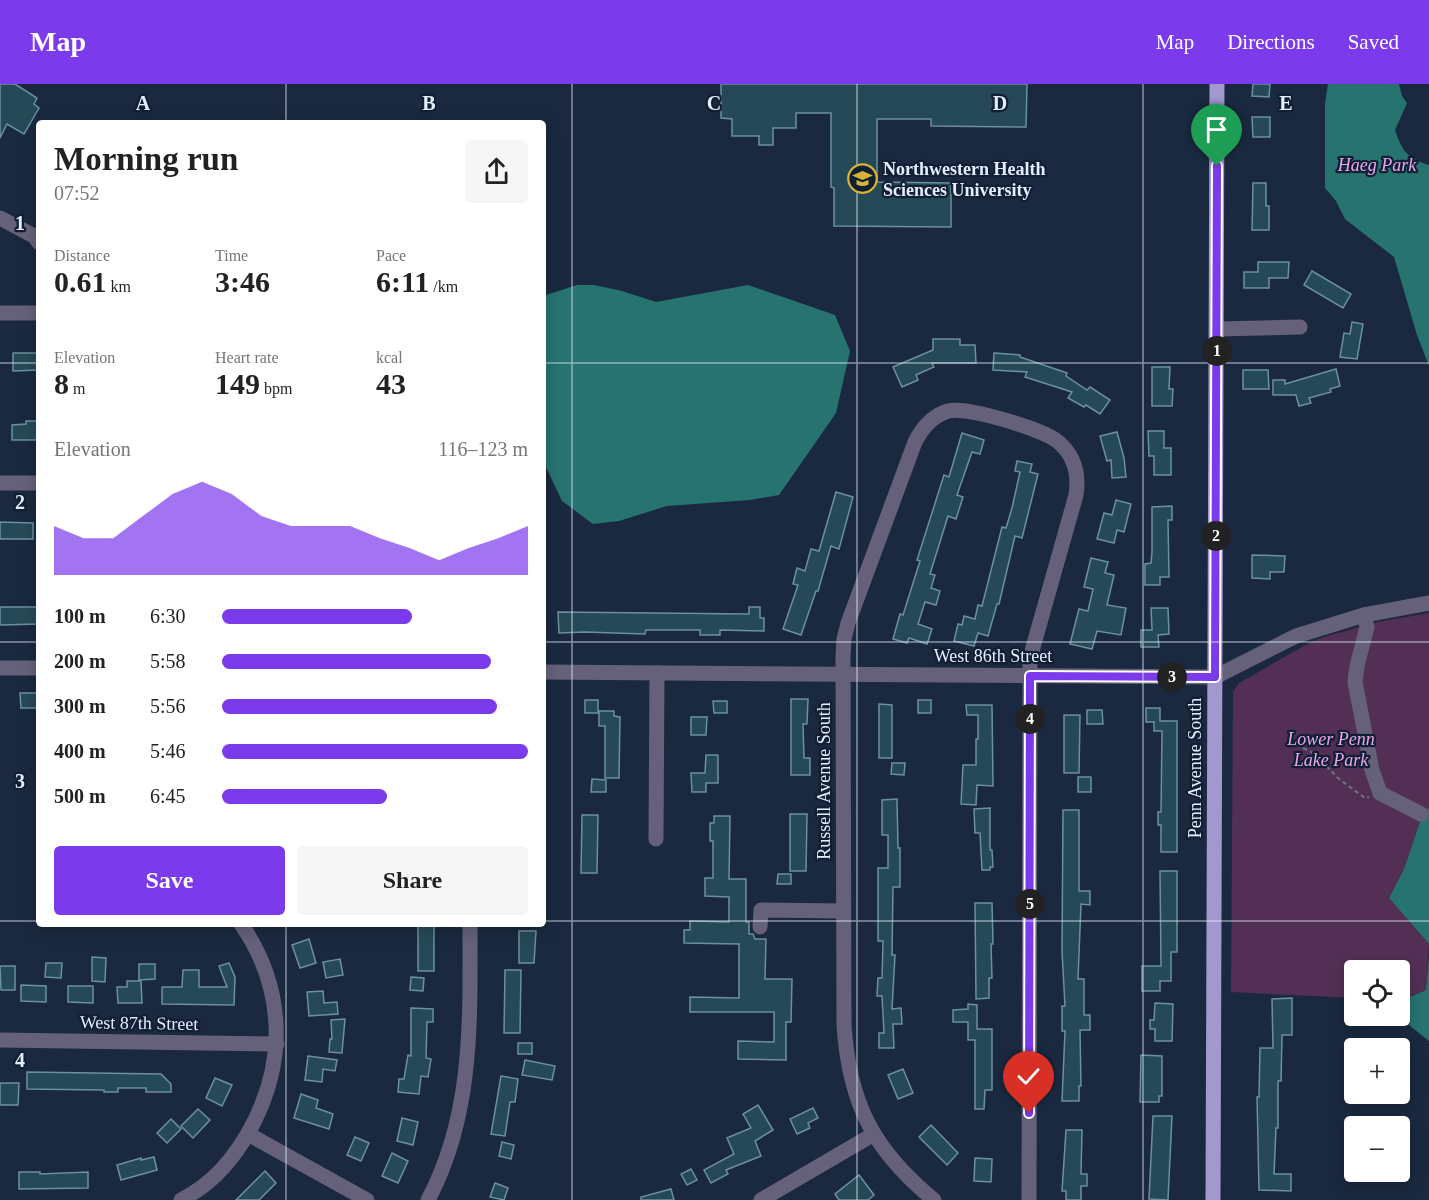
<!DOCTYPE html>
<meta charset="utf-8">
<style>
body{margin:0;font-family:"Times New Roman",serif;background:#f6f6f6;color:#222;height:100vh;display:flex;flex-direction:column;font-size:22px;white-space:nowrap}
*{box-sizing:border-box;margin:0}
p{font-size:20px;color:#767676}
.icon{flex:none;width:33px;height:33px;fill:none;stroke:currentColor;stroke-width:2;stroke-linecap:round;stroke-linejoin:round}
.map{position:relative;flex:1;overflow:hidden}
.side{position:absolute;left:36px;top:36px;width:510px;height:807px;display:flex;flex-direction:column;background:#fff;border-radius:6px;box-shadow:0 3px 15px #0003}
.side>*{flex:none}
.controls{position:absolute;left:1344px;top:876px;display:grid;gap:12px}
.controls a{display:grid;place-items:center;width:66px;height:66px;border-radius:6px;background:#fff;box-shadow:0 3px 15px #0003;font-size:30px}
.pin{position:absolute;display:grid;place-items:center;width:51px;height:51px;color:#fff;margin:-62px -26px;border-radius:50% 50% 50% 0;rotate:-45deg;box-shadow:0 0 6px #0007}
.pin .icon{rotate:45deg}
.km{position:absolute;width:30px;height:30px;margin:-15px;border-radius:50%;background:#222;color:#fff;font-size:16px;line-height:30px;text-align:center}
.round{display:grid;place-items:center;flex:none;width:63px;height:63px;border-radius:6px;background:#f6f6f6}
.headline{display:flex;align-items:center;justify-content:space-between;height:102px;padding:0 18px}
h1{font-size:33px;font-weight:600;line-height:45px}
.stats{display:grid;grid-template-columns:repeat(3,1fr);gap:9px;height:102px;padding:6px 18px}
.stats div{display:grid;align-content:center}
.stats b{font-size:30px;font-weight:600}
.stats small{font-size:16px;font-weight:400}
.stats p{font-size:16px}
.chart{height:168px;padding:12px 18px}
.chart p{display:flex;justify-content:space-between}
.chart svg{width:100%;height:108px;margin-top:6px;fill:#7c3aed;opacity:.7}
.button{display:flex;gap:12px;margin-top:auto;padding:12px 18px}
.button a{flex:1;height:69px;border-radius:6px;background:#7c3aed;color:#fff;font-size:24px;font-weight:600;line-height:69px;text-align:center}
.button a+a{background:#f6f6f6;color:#222}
ul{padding:0 18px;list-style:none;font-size:20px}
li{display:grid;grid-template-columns:96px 72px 1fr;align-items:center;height:45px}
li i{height:15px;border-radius:8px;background:#7c3aed}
header{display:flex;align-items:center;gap:36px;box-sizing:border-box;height:84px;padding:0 30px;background:#7c3aed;color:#fff}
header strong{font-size:28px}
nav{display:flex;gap:33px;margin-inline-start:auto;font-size:21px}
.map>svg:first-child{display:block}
.green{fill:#532f55}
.water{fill:#267370}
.building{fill:#264957;stroke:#6b909f;stroke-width:1.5}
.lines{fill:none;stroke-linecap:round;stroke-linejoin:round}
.path{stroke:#677488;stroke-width:2;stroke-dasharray:4.5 3;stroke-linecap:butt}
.minor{stroke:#65617b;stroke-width:15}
.major{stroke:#a198cd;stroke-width:15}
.route-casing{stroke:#fff;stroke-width:12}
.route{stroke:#7c3aed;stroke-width:8}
.grid{fill:none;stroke:#e3edfd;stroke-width:1.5;stroke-opacity:0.55}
.labels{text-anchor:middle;stroke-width:4.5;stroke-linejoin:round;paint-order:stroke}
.park-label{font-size:18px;font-style:italic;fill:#eaa6ed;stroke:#111f35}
.poi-label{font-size:18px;font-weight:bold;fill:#e3edfd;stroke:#111f35;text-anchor:start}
.street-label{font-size:18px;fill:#e3edfd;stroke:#111f35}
.grid-label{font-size:20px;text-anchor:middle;font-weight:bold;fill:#e3edfd;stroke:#111f35;stroke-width:4.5;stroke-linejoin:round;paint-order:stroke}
</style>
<header>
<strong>Map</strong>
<nav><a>Map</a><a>Directions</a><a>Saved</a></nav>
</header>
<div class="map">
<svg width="1429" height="1116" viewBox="0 0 1429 1116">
<rect width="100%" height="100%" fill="#1a293f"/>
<!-- green -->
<path class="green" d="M1429,529v195l-5,2 -20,59 -15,29 40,46 -3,46 -26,10v-30h-46v28l-123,-6 2,-300 6,-9 70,-40 15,-6 54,-15z"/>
<!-- water -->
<g class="water">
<path d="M1328,0h71l3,12 5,7 -12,27c7,21 12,28 34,35v201l-12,-31 -23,-78 -49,-38 -9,-18 -11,-13v-85z"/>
<path d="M577,201h17l28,6 34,11 92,-17 87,30 15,36 -14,62 -57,82 -29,5 -83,6 -48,15 -26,3 -31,-23 -19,-40v-165z"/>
<path d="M1429,724v136l-40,-46 15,-29 20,-59z"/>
<path d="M1429,872v85l-25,-20 -1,-21 23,-10z"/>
</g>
<!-- building -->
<g class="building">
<path d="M0,0h15l22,14 -3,6 5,4 -15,26 -17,-10 -7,14z"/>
<path d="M721,0h306l-1,43 -95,-1v-7h-54v63l74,1v44l-117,-1v-38l-3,-1v-74h-35v15h-23v17h-14v-9h-27v-17l-11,-1z"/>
<path d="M1253,0h17l-1,13 -17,-1z"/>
<path d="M1252,33h18v20h-17z"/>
<path d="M1253,99h13v23h3v24h-17z"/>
<path d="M1258,178h31l-1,16h-19v10h-25v-16h14z"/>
<path d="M1312,187l39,23 -8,14 -39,-23z"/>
<path d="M1352,238l11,2 -6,35 -17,-2 4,-24 6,1z"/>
<path d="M933,255h27v6h15l1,18h-44l2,4 -18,8 2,5 -16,7 -9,-20 40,-17z"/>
<path d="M13,269h26v17l-26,1z"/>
<path d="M994,269l26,2v2l47,16 -1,3 21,14 3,-3 20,13 -10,14 -14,-9 -2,2 -16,-9 4,-6 -47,-15 2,-5 -34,-2z"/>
<path d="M1152,283h18l-1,22h4l-1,17h-20z"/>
<path d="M1336,285l4,17 -10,3 1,3 -22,6 2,5 -12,3 -3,-11h-23v-15h12v4z"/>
<path d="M1243,286h25l1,19h-26z"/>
<path d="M26,337h13v19h-27v-15l14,-1z"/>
<path d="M1148,347h16v17h7v27h-17v-19h-5z"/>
<path d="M1117,348l7,26 2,19 -14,1 -1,-18 -4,1 -7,-25z"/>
<path d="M962,349l22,7 -4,14 -8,-2 -15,43 6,2 -7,22 -8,-3 -18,58 5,1 -4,13 9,3 -4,14 -11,-3 -7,22 14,5 -5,15 -18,-6 -2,5 -14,-4 7,-25 3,1 17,-54 -3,-1 27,-85 5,2z"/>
<path d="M1017,377l15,3 -2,8 8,2 -16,64 -7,-2 -16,68h-2l-9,32 -10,-3 -4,13 -20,-5 4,-17 4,1 2,-9 11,3 3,-14 4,1 20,-79 4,1 6,-20 8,-36 -5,-1z"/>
<path d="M836,408l17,5 -14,52 -8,-3 -13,45h-2l-15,44 -18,-6 15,-44 -5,-1 4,-16 8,3 6,-22 8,2z"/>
<path d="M1116,416l15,4 -7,28 -7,-2 -3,13 -17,-4 7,-26 8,2z"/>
<path d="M1172,422v14h-4l1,57h-9v8h-15v-21l6,-1 1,-11v-45z"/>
<path d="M0,438l33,1v16h-33z"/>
<path d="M1252,471l33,1 -1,16h-14v7l-18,-1z"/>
<path d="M1091,474l17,4 -3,11 9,2 -7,30 19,3 -5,27 -24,-4 -5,18 -22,-5 9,-35 9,2 5,-22 -9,-2z"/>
<path d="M0,523h39v17l-39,1z"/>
<path d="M749,523h11v11h4v13l-44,-1v5h-20v-5h-54l-1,4 -60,-2 -26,1 -1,-21 191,2z"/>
<path d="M1151,524h17l1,26 -11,1 1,12h-18v-17h11z"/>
<path d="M20,609h19v15h-18z"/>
<path d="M791,615h17l-1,25h-4l1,34h6v17h-19z"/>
<rect x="585" y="616" width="13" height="13"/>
<rect x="918" y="616" width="13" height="13"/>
<path d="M713,617h14v12h-13z"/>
<path d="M879,620l13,1v53h-13z"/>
<path d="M966,621h26l1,81 -16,-1 -1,20 -15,-1 2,-39h13v-26h2v-24h-11z"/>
<path d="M1146,624h14v13h17v131h-16v-27h-3v-13h3l1,-81h-8v-9h-8z"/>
<path d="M1087,626h15l1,14h-16z"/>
<path d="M599,627h15v5l6,1 -1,61h-14v-52h-6z"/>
<path d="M1064,631h16l-1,58h-15z"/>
<path d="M691,633h16l-1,18h-15z"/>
<path d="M706,671h12v28h-12v9h-14l-1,-19h14z"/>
<path d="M892,679h13l-1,12 -13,-1z"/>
<rect x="1078" y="693" width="13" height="15"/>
<path d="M592,695l14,1v12h-15z"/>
<path d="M897,715l1,49h2v39h-7l-1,68h3l-3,54 9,-1 1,16h-9l1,24h-15v-15h5l-2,-37h-5l1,-18h4l1,-37h-5v-73h10v-33h-6v-35z"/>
<path d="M990,724v42h2l1,17h-3v3h-8l-2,-37h-5l-1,-24z"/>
<path d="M1063,726h16v81h11v14l-9,-1 -3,75h6v36h6v15h-10l1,56h-2v15h-17l3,-70h-3v-25h3l-3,-55z"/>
<path d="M790,730h17l-1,57h-16z"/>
<path d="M582,731h16l-1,58h-16z"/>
<path d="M714,732h16l-1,63h17v43h3v12h4l2,5h11l-1,40h27l-1,43h-5v38l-48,-1v-18l36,1v-30h-84v-15l49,1v-54l-55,-1v-13h6v-9l39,1v-25l-24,-1v-18h8v-37h-3v-18h4z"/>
<path d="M1160,787h17v81h-6v29h-11v10h-18v-25h19z"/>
<path d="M778,790h13v10h-14z"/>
<path d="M975,819h17l1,41h-2l1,34h-3v20l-13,1z"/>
<rect x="418" y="840" width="16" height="47"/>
<path d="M519,847h17l-2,32h-15z"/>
<path d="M309,855l7,24 -16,5 -8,-23z"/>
<path d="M92,873l14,1 -1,24 -13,-1z"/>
<path d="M340,875l3,16 -17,3 -3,-16z"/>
<path d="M46,879h16l-1,15 -16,-1z"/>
<path d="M229,879l6,14 -1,28 -72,-1v-17h20l1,-17h16v17h28l-8,-21z"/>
<path d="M139,880h16v15l-16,1z"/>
<path d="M0,882h15v24h-14z"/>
<path d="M505,886h16l-1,63h-16z"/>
<path d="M411,893l13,1 -1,13 -13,-1z"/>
<path d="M127,897h14l1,22h-24l-1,-16h10z"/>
<path d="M21,901l25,1v16l-25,-1z"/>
<path d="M68,902h25v17l-25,-1z"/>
<path d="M323,907l1,12 13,-1 1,12 -29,2 -2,-24z"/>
<path d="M1292,914v37h-10l-1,46h-3v47h-2l-2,46h17v17l-32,-1 -2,-93h2l1,-49h13l-1,-49z"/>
<path d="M1155,919l18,1 -1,37h-17v-12h-5v-9h4z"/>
<path d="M968,920l9,1v24h15v61h-7l-1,19h-9v-69h-7v-18h-15v-12l15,-1z"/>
<path d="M411,924l22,1v13h-6l-1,36 5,1 -3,18 -7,-1 -2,18 -21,-2 1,-13h5l4,-24 3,1z"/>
<path d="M345,935l-3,34 -13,-1 1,-13h2l-1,-19z"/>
<rect x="518" y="959" width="14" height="11"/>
<path d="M1141,971l21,1v40h-3v6h-19z"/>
<path d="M308,972l29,4 -2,11 -12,-2 -1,13 -17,-2z"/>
<path d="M525,976l30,6 -3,14 -30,-5z"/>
<path d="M903,985l10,24 -15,6 -10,-24z"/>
<path d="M27,988l134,2 10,10v8h-25v-4h-28v4h-14v-2l-77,-1z"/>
<path d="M501,992l17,3 -3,23h-5l-5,34 -14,-2z"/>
<path d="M215,994l17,7 -10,21 -16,-8z"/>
<path d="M0,999h19l-1,22h-18z"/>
<path d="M301,1010l17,6 -2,8 17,6 -4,15 -35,-11z"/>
<path d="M758,1021l15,25 -18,11 6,15 -35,14 2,4 -17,9 -7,-13 30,-16 -7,-16 24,-10 -8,-14z"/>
<path d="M813,1024l5,10 -10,5 2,5 -13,6 -7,-15z"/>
<path d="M198,1025l12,11 -17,18 -12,-12z"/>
<path d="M1153,1032h19l-4,84 -19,-1z"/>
<path d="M402,1034l16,4 -5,23 -16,-4z"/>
<path d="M171,1035l10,10 -14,14 -10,-10z"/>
<path d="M931,1041l27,28 -11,12 -28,-28z"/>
<path d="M1066,1046h16l-1,44h6v12h-6v14h-15v-9h-4z"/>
<path d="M355,1053l14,6 -8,18 -14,-6z"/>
<path d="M502,1058l12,3 -3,14 -12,-3z"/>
<path d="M392,1069l16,8 -10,22 -16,-7z"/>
<path d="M154,1073l3,13 -36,10 -4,-15 24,-7v2z"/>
<path d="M975,1074l17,1 -1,23 -17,-1z"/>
<path d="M691,1085l6,11 -10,5 -6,-11z"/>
<path d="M265,1087l11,12 -17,17h-23z"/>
<path d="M19,1088h21v2l48,-2v16l-69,1z"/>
<path d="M859,1091l15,20 -6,5h-29l-4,-6z"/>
<path d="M495,1099l13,5 -4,12 -14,-3z"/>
<path d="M671,1105l3,11h-33v-3z"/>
</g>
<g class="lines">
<!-- path -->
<path class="path" d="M1303,664l12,6 24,25 26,19 4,-1"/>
<!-- minor -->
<g class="minor">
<path d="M0,134l34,18 5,7"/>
<path d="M0,229h39"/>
<path d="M1217,245l83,-2"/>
<path d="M0,399h39"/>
<path d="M1364,531l3,12 -10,39 -2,16 17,88 8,23 41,21"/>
<path d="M0,584h39"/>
<path d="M543,588l672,5 81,-41 68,-21 65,-12"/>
<path d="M656,755l1,-166"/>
<path d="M760,843l1,-17 82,1"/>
<path d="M0,956l277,4"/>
<path d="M248,1050l119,66"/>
<path d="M181,1116c32,-16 56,-45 72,-76 34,-66 31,-138 -12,-200"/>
<path d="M428,1116c46,-86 42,-182 42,-276"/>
<path d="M761,1116l113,-66"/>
<path d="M934,1116c-61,-50 -85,-97 -90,-175l-1,-368 1,-18 4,-16 67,-181c7,-14 17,-26 33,-31 18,-5 94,18 109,30 18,14 22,34 19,54l-46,163 -1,542"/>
</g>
<!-- major -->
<path class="major" d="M1213,1116l4,-1116"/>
</g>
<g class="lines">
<defs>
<path id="route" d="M1029,1029l1,-437 185,1 2,-511"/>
</defs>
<!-- route casing -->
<use href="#route" class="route-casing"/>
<!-- route -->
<use href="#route" class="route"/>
</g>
<!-- grid -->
<path class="grid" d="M286,0v39M572,0v1116M857,0v1116M1143,0v1116M0,279h39M543,279h886M0,558h39M543,558h886M0,837h39M543,837h886M286,840v276"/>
<!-- icons -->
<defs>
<symbol id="university-ring" viewBox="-11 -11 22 22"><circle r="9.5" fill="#111f35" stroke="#d9b334" stroke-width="1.5"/><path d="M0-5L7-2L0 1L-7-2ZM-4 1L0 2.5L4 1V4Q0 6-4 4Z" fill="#d9b334"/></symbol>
</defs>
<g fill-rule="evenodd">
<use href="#university-ring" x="846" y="78" width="33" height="33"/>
</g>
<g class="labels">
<!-- park labels -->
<g class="park-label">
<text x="1377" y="87">Haeg Park</text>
<text x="1331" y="661">Lower Penn<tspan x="1331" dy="21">Lake Park</tspan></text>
</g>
<!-- poi labels -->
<g class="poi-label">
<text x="883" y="91">Northwestern Health<tspan x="883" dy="21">Sciences University</tspan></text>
</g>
<!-- street labels -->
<g class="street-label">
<text x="993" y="578">West 86th Street</text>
<text transform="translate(1195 684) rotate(-90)" y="6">Penn Avenue South</text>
<text transform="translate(824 697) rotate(-90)" y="6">Russell Avenue South</text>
<text transform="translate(139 939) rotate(1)" y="6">West 87th Street</text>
</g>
</g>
<g class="grid-label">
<text x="143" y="26">A</text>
<text x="429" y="26">B</text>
<text x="714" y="26">C</text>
<text x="1000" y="26">D</text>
<text x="1286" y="26">E</text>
<text x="20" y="146">1</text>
<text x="20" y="425">2</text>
<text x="20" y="704">3</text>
<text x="20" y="983">4</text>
</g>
</svg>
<div class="controls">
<a><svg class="icon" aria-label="locate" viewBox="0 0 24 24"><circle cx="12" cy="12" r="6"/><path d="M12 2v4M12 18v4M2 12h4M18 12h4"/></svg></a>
<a>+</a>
<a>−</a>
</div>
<div class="pin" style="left:1217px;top:82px;background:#1e9e55"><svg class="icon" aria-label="arrive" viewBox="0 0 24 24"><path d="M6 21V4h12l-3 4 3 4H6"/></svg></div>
<div class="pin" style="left:1029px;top:1029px;background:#d93025"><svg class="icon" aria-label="check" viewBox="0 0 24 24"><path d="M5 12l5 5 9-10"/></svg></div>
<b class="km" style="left:1217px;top:267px">1</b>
<b class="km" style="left:1216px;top:452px">2</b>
<b class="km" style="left:1172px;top:593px">3</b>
<b class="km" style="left:1030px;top:635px">4</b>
<b class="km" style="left:1030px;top:820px">5</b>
<section class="side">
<div class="headline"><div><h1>Morning run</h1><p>07:52</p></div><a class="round"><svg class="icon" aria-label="share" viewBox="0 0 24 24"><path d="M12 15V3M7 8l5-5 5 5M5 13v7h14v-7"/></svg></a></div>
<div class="stats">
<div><p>Distance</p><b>0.61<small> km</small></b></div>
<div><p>Time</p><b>3:46</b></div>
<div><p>Pace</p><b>6:11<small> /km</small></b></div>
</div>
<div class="stats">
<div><p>Elevation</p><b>8<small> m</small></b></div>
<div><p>Heart rate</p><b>149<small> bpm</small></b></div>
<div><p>kcal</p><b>43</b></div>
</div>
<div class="chart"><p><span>Elevation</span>116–123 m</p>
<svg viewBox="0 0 160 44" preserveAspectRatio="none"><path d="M0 44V24L10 29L20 29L30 20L40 11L50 6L60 11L70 20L80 24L90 24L100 24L110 29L120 33L130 38L140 33L150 29L160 24V44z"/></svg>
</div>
<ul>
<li><b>100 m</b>6:30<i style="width:62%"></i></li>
<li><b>200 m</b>5:58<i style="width:88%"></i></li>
<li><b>300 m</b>5:56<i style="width:90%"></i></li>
<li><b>400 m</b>5:46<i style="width:100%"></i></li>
<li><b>500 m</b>6:45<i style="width:54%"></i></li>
</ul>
<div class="button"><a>Save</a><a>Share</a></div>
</section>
</div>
